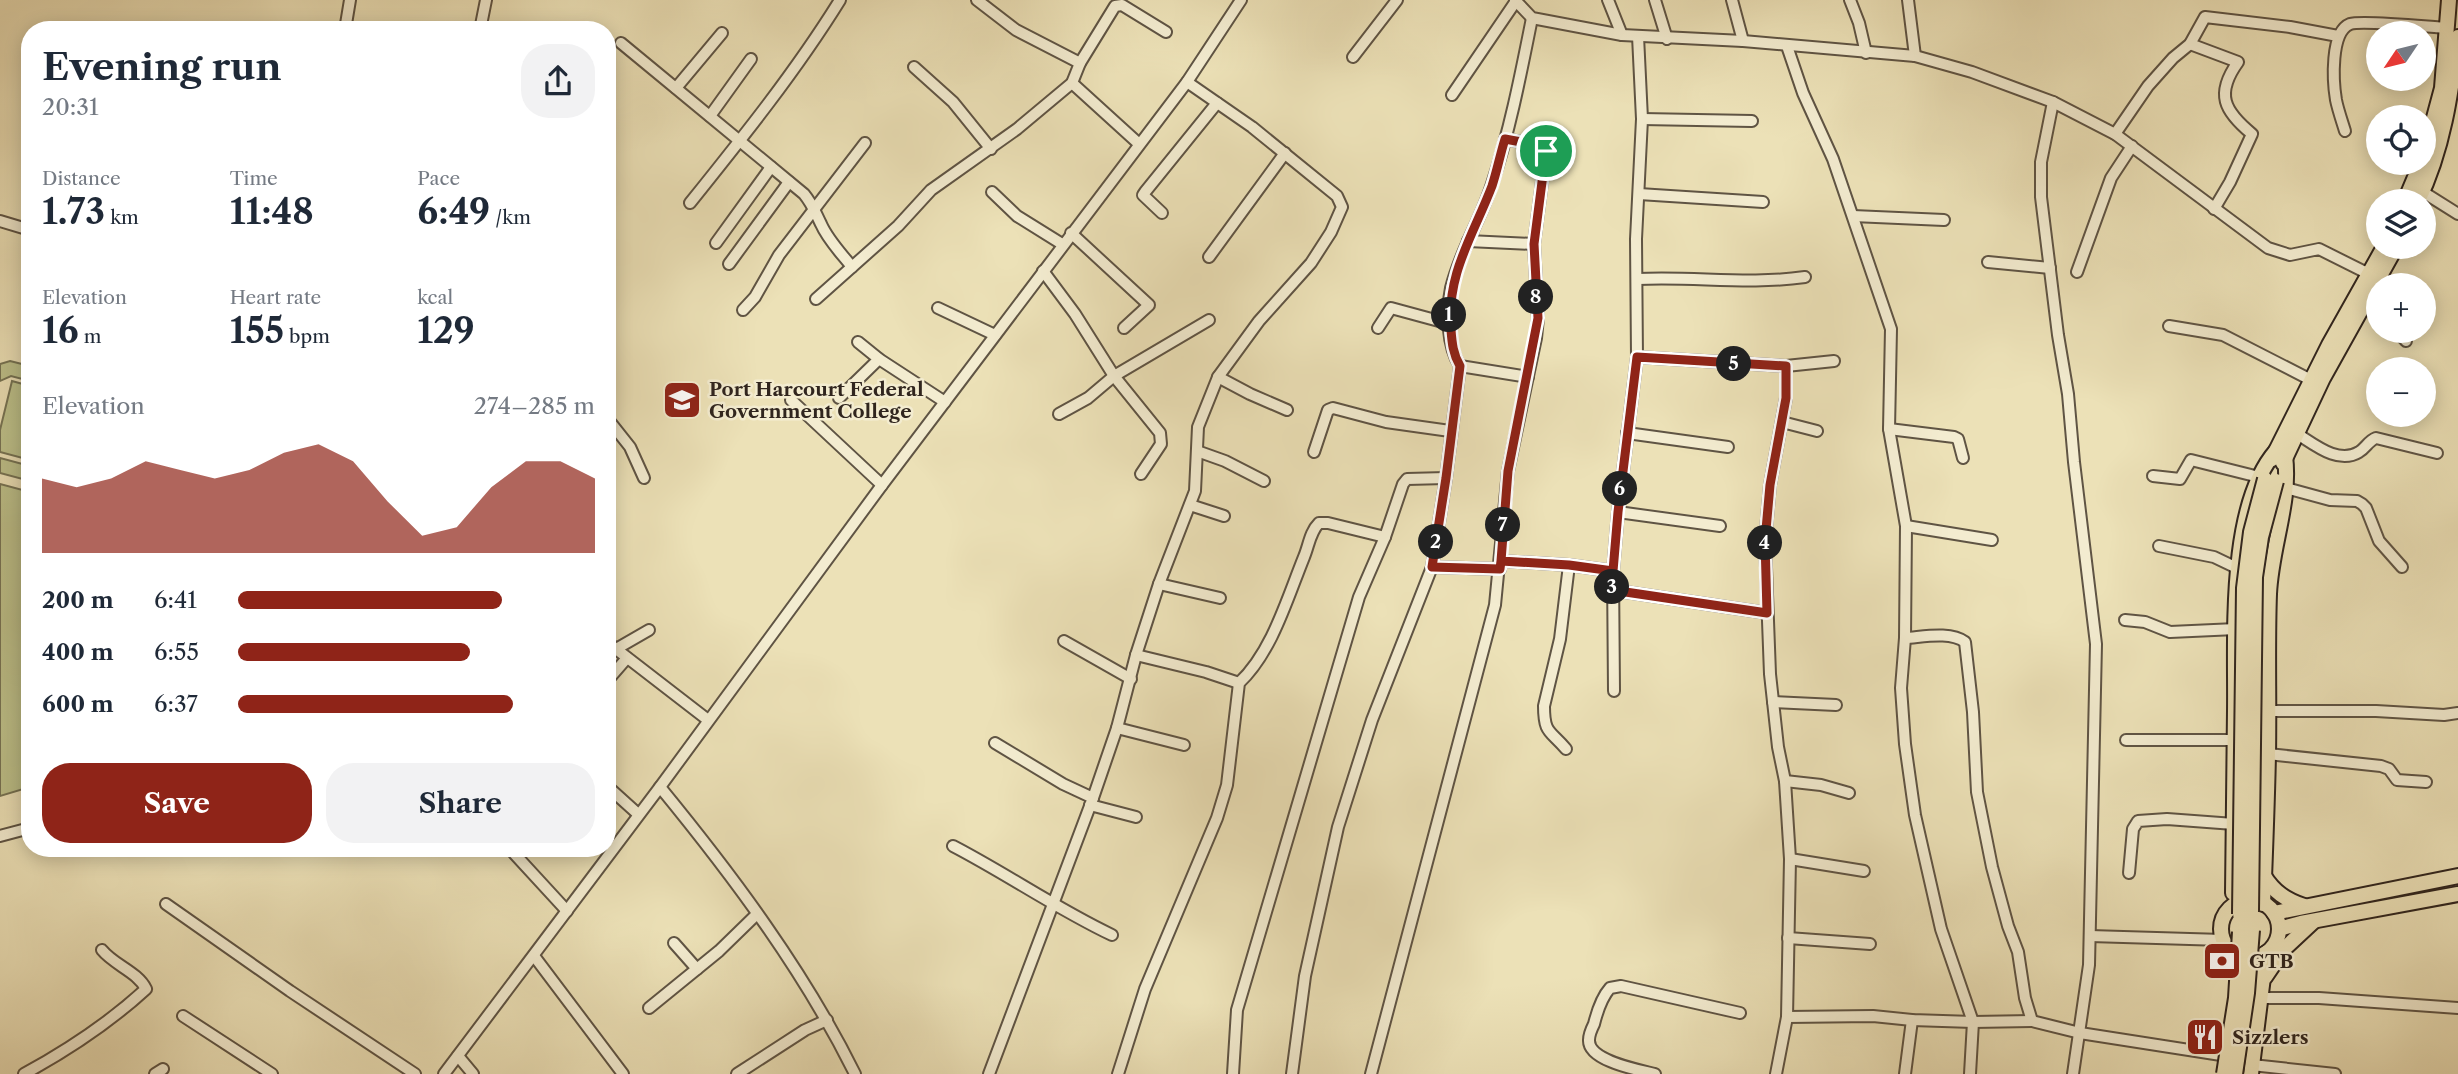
<!DOCTYPE html>
<meta charset="utf-8">
<style>
body{margin:0;font-family:"Libre Caslon Text",serif;background:#f2f2f3;color:#1f2937;height:100vh;display:flex;flex-direction:column;font-size:26px;white-space:nowrap}
*{box-sizing:border-box;margin:0}
p{font-size:23px;color:#747a83}
.icon{flex:none;width:38px;height:38px;fill:none;stroke:currentColor;stroke-width:2;stroke-linecap:round;stroke-linejoin:round}
.map{position:relative;flex:1;overflow:hidden}
.sheet{position:absolute;left:21px;top:21px;width:595px;height:836px;display:flex;flex-direction:column;background:#fff;border-radius:28px;box-shadow:0 4px 18px #0003}
.sheet>*{flex:none}
.needle{width:46px;rotate:235deg}
.buttons{position:absolute;left:2366px;top:21px;display:grid;gap:14px}
.buttons a{display:grid;place-items:center;width:70px;height:70px;border-radius:50%;background:#fff;box-shadow:0 4px 18px #0003;font-size:35px}
.pin{position:absolute;display:grid;place-items:center;width:60px;height:60px;color:#fff;margin:-30px;border:4px solid #fff;border-radius:50%;box-shadow:0 2px 7px #0007}
.km{position:absolute;width:35px;height:35px;margin:-18px;border-radius:50%;background:#222;color:#fff;font-size:19px;line-height:35px;text-align:center}
.round{display:grid;place-items:center;flex:none;width:74px;height:74px;border-radius:28px;background:#f2f2f3}
.overview{display:flex;align-items:center;justify-content:space-between;height:119px;padding:0 21px}
h1{font-size:38px;font-weight:700;line-height:52px}
.stats{display:grid;grid-template-columns:repeat(3,1fr);gap:10px;height:119px;padding:7px 21px}
.stats div{display:grid;align-content:center}
.stats b{font-size:35px;font-weight:700}
.stats small{font-size:19px;font-weight:400}
.stats p{font-size:19px}
.chart{height:196px;padding:14px 21px}
.chart p{display:flex;justify-content:space-between}
.chart svg{width:100%;height:126px;margin-top:7px;fill:#8f2418;opacity:.7}
.primary-button{display:flex;gap:14px;margin-top:auto;padding:14px 21px}
.primary-button a{flex:1;height:80px;border-radius:28px;background:#8f2418;color:#fff;font-size:28px;font-weight:700;line-height:80px;text-align:center}
.primary-button a+a{background:#f2f2f3;color:#1f2937}
ul{padding:0 21px;list-style:none;font-size:23px}
li{display:grid;grid-template-columns:112px 84px 1fr;align-items:center;height:52px}
li i{height:18px;border-radius:9px;background:#8f2418}
.map>svg:first-child{display:block}
.green{fill:#bdc18b;stroke:#767354;stroke-width:2}
.lines{fill:none;stroke-linecap:round;stroke-linejoin:round}
.minor-casing{stroke:#5f5444;stroke-width:14}
.major-casing{stroke:#30251e;stroke-width:18}
.minor{stroke:#f3ecd0;stroke-width:10}
.major{stroke:#ece1b7;stroke-width:14}
.major-bridge-casing{stroke:#30251e;stroke-width:18;stroke-linecap:butt}
.major-bridge{stroke:#ece1b7;stroke-width:14}
.route-casing{stroke:#fff;stroke-width:14}
.route{stroke:#8f2418;stroke-width:9}
.labels{text-anchor:middle;stroke-width:5;stroke-linejoin:round;paint-order:stroke}
.poi-label{font-size:19px;font-weight:bold;fill:#30251e;stroke:#f3ecd0;text-anchor:start}
</style>
<div class="map">
<svg width="2458" height="1074" viewBox="0 0 2458 1074">
<rect width="100%" height="100%" fill="#ece1b7"/>
<filter id="stains"><feTurbulence type="fractalNoise" baseFrequency=".00286" numOctaves="4"/><feColorMatrix values="0 0 0 0 .2 0 0 0 0 .09 0 0 0 0 .02 0 0 0 .5 -.17"/></filter>
<radialGradient id="worn" r=".72"><stop offset=".6" stop-color="#630" stop-opacity="0"/><stop offset="1" stop-color="#630" stop-opacity=".3"/></radialGradient>
<!-- green -->
<g class="green">
<path d="M10,361l20,5v15l-19,-5 -11,5v-17z"/>
<path d="M12,381l18,5v74l-30,-8v-22z"/>
<path d="M0,458l30,8v15l-30,-8z"/>
<path d="M0,484l30,8v295l-30,9z"/>
</g>
<g class="lines">
<defs>
<g id="minor">
<path d="M977,0l39,30 64,33"/>
<path d="M1515,0l17,18 90,17 121,6 172,15 57,16 81,30 62,32 153,114 22,7 29,-6 54,27"/>
<path d="M1608,0l14,35"/>
<path d="M1655,0l12,39"/>
<path d="M1732,0l11,41"/>
<path d="M1850,0l9,23 7,30"/>
<path d="M1908,0l7,56"/>
<path d="M345,30l5,-30"/>
<path d="M480,30l6,-30"/>
<path d="M621,43l183,151c9,11 11,18 17,30 7,16 20,29 31,43"/>
<path d="M2190,44l48,18c-23,32 -14,49 14,72l-22,48 -16,27"/>
<path d="M1787,46l16,47 30,66 58,170 -2,100 17,97 -1,112 -4,50 4,56 10,71 26,114 32,93 -3,52"/>
<path d="M1353,57l44,-57"/>
<path d="M914,67l39,35 38,47"/>
<path d="M1072,83l66,60"/>
<path d="M676,88l46,-55"/>
<path d="M1452,95l64,-94"/>
<path d="M2053,102l-12,60v35l17,138 10,59 6,68 22,182 -7,321 -16,109"/>
<path d="M710,116l41,-57"/>
<path d="M1642,119l110,2"/>
<path d="M2345,131c-3,-10 -7,-21 -9,-31 -3,-18 -6,-68 14,-76 13,-4 79,3 97,4"/>
<path d="M2115,134l33,-48 25,-28 17,-14 15,-27 85,10 48,9"/>
<path d="M992,192l25,24 45,28"/>
<path d="M2423,192l35,22"/>
<path d="M1639,194l124,8"/>
<path d="M690,203c53,-66 106,-132 150,-203"/>
<path d="M1162,213l-19,-18 2,-3 72,-89"/>
<path d="M1853,216l91,4"/>
<path d="M0,221l30,9"/>
<path d="M1071,233l78,72 -25,23"/>
<path d="M1468,241l66,3"/>
<path d="M716,243l55,-76"/>
<path d="M1209,257l76,-104"/>
<path d="M1988,262l62,6"/>
<path d="M729,264l60,-82"/>
<path d="M1043,271l32,43 39,62 46,57 1,11 -20,30"/>
<path d="M2077,272l34,-94 21,-32"/>
<path d="M1637,279c56,-3 112,6 168,-2"/>
<path d="M816,299l82,-73 33,-36 86,-61 55,-46 8,-20 35,-57 7,-1 44,27"/>
<path d="M2367,299l11,11"/>
<path d="M938,308l57,27"/>
<path d="M743,310l12,-13 24,-42 86,-112"/>
<path d="M2169,326l54,9 88,45"/>
<path d="M1378,328l13,-20 59,16"/>
<path d="M2397,331l9,10"/>
<path d="M858,342l21,17 66,43"/>
<path d="M1637,357l149,9 48,-5"/>
<path d="M1460,366l68,11"/>
<path d="M1218,377l32,17 37,16"/>
<path d="M839,398l40,-39"/>
<path d="M791,400l91,85"/>
<path d="M1059,414l29,-16 26,-22 95,-56"/>
<path d="M607,418l23,29 14,31"/>
<path d="M1782,422l35,9"/>
<path d="M1889,429l65,8 4,2 5,19"/>
<path d="M1627,433l101,14"/>
<path d="M2296,433c18,11 42,32 63,19 7,-4 9,-11 17,-14l61,15"/>
<path d="M1197,451l28,10 39,20"/>
<path d="M1314,452l14,-42 5,-2 53,14 64,9"/>
<path d="M2153,476l27,3 11,-19 68,17"/>
<path d="M2286,488l44,12 27,1 5,3 4,4 13,33 23,26"/>
<path d="M1190,505l34,11"/>
<path d="M1618,512l102,14"/>
<path d="M1906,526l86,14"/>
<path d="M2159,546l55,11 23,11"/>
<path d="M1501,561l68,4 44,6"/>
<path d="M1432,567l68,2"/>
<path d="M1159,584l61,14"/>
<path d="M1612,590l155,23"/>
<path d="M2125,620l20,2 25,10 66,-3"/>
<path d="M1905,638c18,-1 45,-7 60,4l8,70 4,80 15,75 16,59 10,26 7,46 7,23 48,12 141,22"/>
<path d="M1064,641l67,38"/>
<path d="M607,642l101,78"/>
<path d="M616,649l33,-19"/>
<path d="M1136,655l70,17 33,11"/>
<path d="M607,681l20,-23"/>
<path d="M1614,691l-1,-120 5,-59 19,-155 -1,-118 6,-120 -4,-83"/>
<path d="M1773,702l63,3"/>
<path d="M2268,711h108l68,4 14,-2"/>
<path d="M1117,728l67,17"/>
<path d="M2126,740h109"/>
<path d="M995,743l68,41 30,14"/>
<path d="M1566,749c-16,-19 -22,-15 -22,-43l16,-67 9,-74"/>
<path d="M2268,754l113,12 8,3 8,11 29,2"/>
<path d="M1785,781l36,4 28,8"/>
<path d="M607,786l31,28"/>
<path d="M660,787c73,89 144,184 195,287"/>
<path d="M1090,805l46,12"/>
<path d="M0,836l30,-8"/>
<path d="M953,846c54,28 104,63 159,89"/>
<path d="M510,849l57,62"/>
<path d="M1790,859l74,12"/>
<path d="M2129,873l4,-44 5,-8 29,-2 67,5"/>
<path d="M166,904l124,87 125,83"/>
<path d="M2090,936l133,4"/>
<path d="M1788,938l82,6"/>
<path d="M674,943l23,26"/>
<path d="M534,956l89,118"/>
<path d="M2255,998h64l139,10"/>
<path d="M649,1008l70,-57 38,-37"/>
<path d="M183,1016l89,58"/>
<path d="M1787,1017l86,-1 39,4 61,2 59,-1"/>
<path d="M458,1056l15,18"/>
<path d="M2252,1065l83,9"/>
<path d="M24,1074c44,-24 85,-51 122,-85 -8,-17 -32,-24 -44,-39"/>
<path d="M155,1074l8,-5"/>
<path d="M444,1074l216,-287 222,-302 305,-403 54,-82"/>
<path d="M737,1074l68,-44 22,-10"/>
<path d="M989,1074l104,-276 24,-70 19,-73 23,-71 36,-93 3,-64 20,-50 41,-56 52,-58 20,-31 11,-25 -5,-11 -85,-69 -65,-45"/>
<path d="M1118,1074l27,-85 72,-171 10,-33 12,-102c33,-31 48,-84 65,-126 5,-12 6,-25 15,-34h9l57,14"/>
<path d="M1233,1074l4,-64 122,-413 26,-60 18,-53 4,-5 39,-1"/>
<path d="M1292,1074l13,-98 33,-149 34,-107 60,-153 14,-89 14,-112c-13,-20 -14,-55 -9,-78 9,-37 30,-69 41,-104 18,-54 29,-111 40,-166"/>
<path d="M1371,1074l124,-469 13,-134 28,-133 2,-20 -4,-74 12,-93 -3,-5 -38,-7"/>
<path d="M1655,1074c-16,-4 -67,-13 -66,-34 0,-5 3,-12 5,-16 3,-12 8,-27 16,-36l11,-2 119,27"/>
<path d="M1776,1074l11,-57 3,-158 -5,-78 -7,-34 -8,-73 -5,-133 5,-56 16,-87v-32"/>
<path d="M1905,1074l7,-54"/>
</g>
<g id="major">
<path d="M2424,155l18,-67 7,-88"/>
<path d="M2405,201l16,-38"/>
<path d="M2418,201c25,-51 33,-108 40,-164"/>
<path d="M2272,459l57,-114 55,-98"/>
<path d="M2283,463l40,-85 73,-131"/>
<path d="M2264,876c10,16 22,24 40,30"/>
<path d="M2233,893c1,-60 1,-121 2,-182 1,-72 -8,-204 41,-260"/>
<circle cx="2250" cy="929" r="29"/>
<path d="M2263,904c2,-50 4,-100 5,-150 1,-53 -1,-107 1,-160 2,-47 22,-92 16,-138"/>
<path d="M2274,913l184,-37"/>
<path d="M2279,929l22,-6 157,-29"/>
<path d="M2265,977l19,-28 29,-27"/>
<path d="M2251,1074l15,-121"/>
</g>
</defs>
<!-- minor casing -->
<use href="#minor" class="minor-casing"/>
<!-- major casing -->
<use href="#major" class="major-casing"/>
<!-- minor -->
<use href="#minor" class="minor"/>
<!-- major -->
<use href="#major" class="major"/>
<defs>
<g id="major-bridge">
<path d="M2251,912l4,-335 6,-40 15,-56"/>
<path d="M2240,914l4,-326 7,-56 14,-53"/>
<path d="M2224,1074l12,-76 4,-66"/>
<path d="M2235,1074l12,-81 5,-63"/>
</g>
</defs>
<!-- major-bridge casing -->
<use href="#major-bridge" class="major-bridge-casing"/>
<!-- major-bridge -->
<use href="#major-bridge" class="major-bridge"/>
</g>
<g class="lines">
<defs>
<path id="route" d="M1546,151l-3,-5 -38,-7c-5,16 -8,32 -13,47 -19,50 -46,88 -41,144 1,13 2,24 9,36l-14,112 -14,89 68,2 1,-8 68,4 44,6 -1,19 155,23 -2,-72 5,-56 16,-87v-32l-149,-9 -19,155 -5,59 -44,-6 -68,-4 7,-90 30,-153 -4,-74 12,-93"/>
</defs>
<!-- route casing -->
<use href="#route" class="route-casing"/>
<!-- route -->
<use href="#route" class="route"/>
</g>
<!-- icons -->
<defs>
<symbol id="university-square" viewBox="-11 -11 22 22"><rect x="-9" y="-9" width="18" height="18" rx="4" fill="#8f2418" stroke="#f3ecd0"/><path d="M0-5L7-2L0 1L-7-2ZM-4 1L0 2.5L4 1V4Q0 6-4 4Z" fill="#fff"/></symbol>
<symbol id="bank-square" viewBox="-11 -11 22 22"><rect x="-9" y="-9" width="18" height="18" rx="4" fill="#8f2418" stroke="#f3ecd0"/><path d="M-6-4H6V4H-6ZM0-2.3a2.3 2.3 0 1 0 0 4.6a2.3 2.3 0 1 0 0-4.6Z" fill="#fff"/></symbol>
<symbol id="restaurant-square" viewBox="-11 -11 22 22"><rect x="-9" y="-9" width="18" height="18" rx="4" fill="#8f2418" stroke="#f3ecd0"/><path d="M-5-6h1v4h1v-4h1v4h1v-4h1v5L-1.5 .5V6h-2V.5L-5-1ZM5-6V6H3V1.5H1.5Q1.5-4 5-6Z" fill="#fff"/></symbol>
</defs>
<g fill-rule="evenodd">
<use href="#university-square" x="660" y="378" width="44" height="44"/>
<use href="#bank-square" x="2200" y="939" width="44" height="44"/>
<use href="#restaurant-square" x="2183" y="1015" width="44" height="44"/>
</g>
<g class="labels">
<!-- poi labels -->
<g class="poi-label">
<text x="709" y="396">Port Harcourt Federal<tspan x="709" dy="22">Government College</tspan></text>
<text x="2249" y="968">GTB</text>
<text x="2232" y="1044">Sizzlers</text>
</g>
</g>
<rect width="100%" height="100%" filter="url(#stains)"/>
<rect width="100%" height="100%" fill="url(#worn)"/>
</svg>
<div class="buttons">
<a><svg class="needle" viewBox="-14 -14 28 28"><path d="M0-13l5 13h-10z" fill="#e53935"/><path d="M0 13l5-13h-10z" fill="#747a83"/></svg></a>
<a><svg class="icon" aria-label="locate" viewBox="0 0 24 24"><circle cx="12" cy="12" r="6"/><path d="M12 2v4M12 18v4M2 12h4M18 12h4"/></svg></a>
<a><svg class="icon" aria-label="layers" viewBox="0 0 24 24"><path d="M12 4l9 5-9 5-9-5zM3 14l9 5 9-5"/></svg></a>
<a>+</a>
<a>−</a>
</div>
<div class="pin" style="left:1546px;top:151px;background:#1e9e55"><svg class="icon" aria-label="arrive" viewBox="0 0 24 24"><path d="M6 21V4h12l-3 4 3 4H6"/></svg></div>
<b class="km" style="left:1449px;top:315px">1</b>
<b class="km" style="left:1436px;top:542px">2</b>
<b class="km" style="left:1612px;top:587px">3</b>
<b class="km" style="left:1765px;top:543px">4</b>
<b class="km" style="left:1734px;top:364px">5</b>
<b class="km" style="left:1620px;top:489px">6</b>
<b class="km" style="left:1503px;top:525px">7</b>
<b class="km" style="left:1536px;top:297px">8</b>
<section class="sheet">
<div class="overview"><div><h1>Evening run</h1><p>20:31</p></div><a class="round"><svg class="icon" aria-label="share" viewBox="0 0 24 24"><path d="M12 15V3M7 8l5-5 5 5M5 13v7h14v-7"/></svg></a></div>
<div class="stats">
<div><p>Distance</p><b>1.73<small> km</small></b></div>
<div><p>Time</p><b>11:48</b></div>
<div><p>Pace</p><b>6:49<small> /km</small></b></div>
</div>
<div class="stats">
<div><p>Elevation</p><b>16<small> m</small></b></div>
<div><p>Heart rate</p><b>155<small> bpm</small></b></div>
<div><p>kcal</p><b>129</b></div>
</div>
<div class="chart"><p><span>Elevation</span>274–285 m</p>
<svg viewBox="0 0 160 44" preserveAspectRatio="none"><path d="M0 44V18L10 21L20 18L30 12L40 15L50 18L60 15L70 9L80 6L90 12L100 26L110 38L120 35L130 21L140 12L150 12L160 18V44z"/></svg>
</div>
<ul>
<li><b>200 m</b>6:41<i style="width:74%"></i></li>
<li><b>400 m</b>6:55<i style="width:65%"></i></li>
<li><b>600 m</b>6:37<i style="width:77%"></i></li>
</ul>
<div class="primary-button"><a>Save</a><a>Share</a></div>
</section>
</div>
